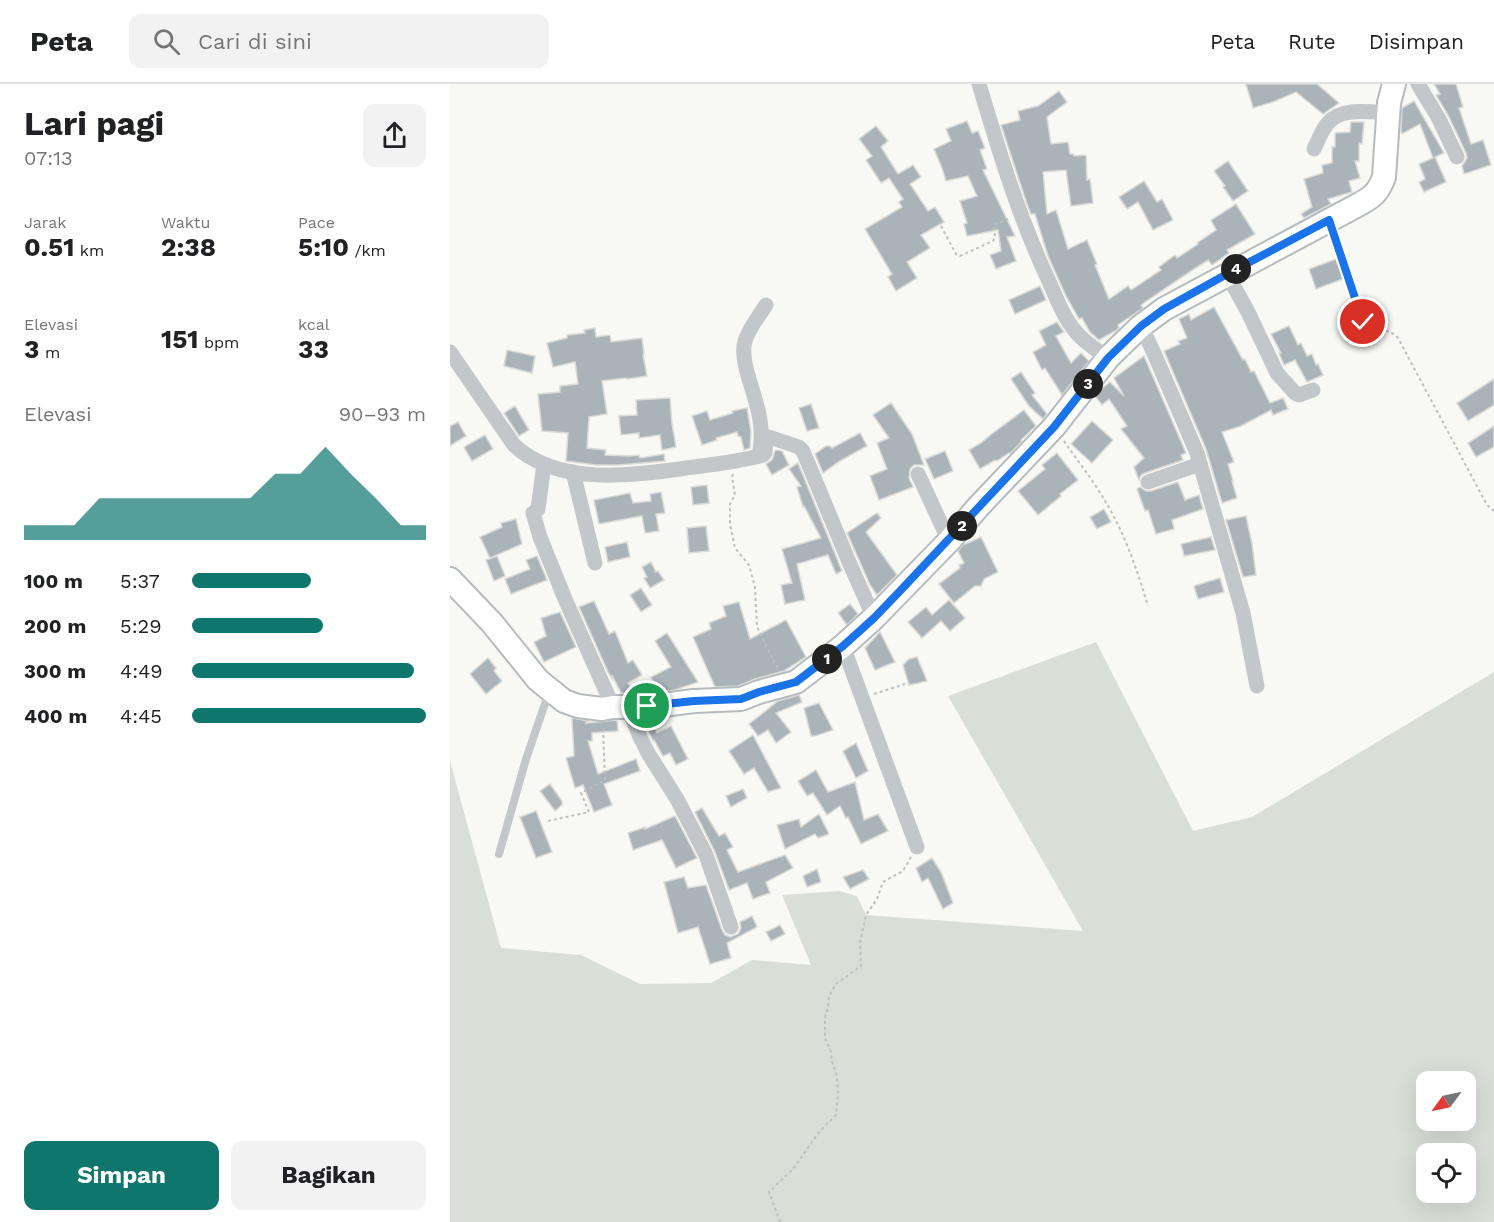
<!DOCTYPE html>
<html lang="id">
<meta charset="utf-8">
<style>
body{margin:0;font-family:"Work Sans",sans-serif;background:#f2f2f2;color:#202124;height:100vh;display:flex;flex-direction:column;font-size:22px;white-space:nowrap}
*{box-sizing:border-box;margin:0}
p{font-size:20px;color:#757577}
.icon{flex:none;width:33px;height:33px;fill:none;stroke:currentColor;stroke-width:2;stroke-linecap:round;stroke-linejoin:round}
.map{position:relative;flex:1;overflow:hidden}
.side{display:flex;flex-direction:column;background:#fff;width:450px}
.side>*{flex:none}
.needle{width:39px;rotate:237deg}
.buttons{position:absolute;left:966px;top:987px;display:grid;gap:12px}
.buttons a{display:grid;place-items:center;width:60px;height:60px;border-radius:12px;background:#fff;box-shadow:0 6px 24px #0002;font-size:30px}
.pin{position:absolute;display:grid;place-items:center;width:51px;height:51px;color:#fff;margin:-26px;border:3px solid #fff;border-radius:50%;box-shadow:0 2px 6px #0007}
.km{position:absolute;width:30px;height:30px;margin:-15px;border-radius:50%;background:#222;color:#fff;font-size:16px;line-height:30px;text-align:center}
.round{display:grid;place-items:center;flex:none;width:63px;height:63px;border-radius:12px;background:#f2f2f2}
.head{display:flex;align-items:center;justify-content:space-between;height:102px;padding:0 24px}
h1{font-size:33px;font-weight:700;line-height:45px}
.figures{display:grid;grid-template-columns:repeat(3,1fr);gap:9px;height:102px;padding:6px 24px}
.figures div{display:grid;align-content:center}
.figures b{font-size:26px;font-weight:700}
.figures small{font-size:16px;font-weight:400}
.figures p{font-size:16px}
.chart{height:168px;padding:12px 24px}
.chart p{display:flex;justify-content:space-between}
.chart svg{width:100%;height:108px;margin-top:6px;fill:#0f766e;opacity:.7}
.action{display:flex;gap:12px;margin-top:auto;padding:12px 24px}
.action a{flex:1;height:69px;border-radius:12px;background:#0f766e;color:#fff;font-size:24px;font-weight:700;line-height:69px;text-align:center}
.action a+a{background:#f2f2f2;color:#202124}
ul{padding:0 24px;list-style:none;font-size:20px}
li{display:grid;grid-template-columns:96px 72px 1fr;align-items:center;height:45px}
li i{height:15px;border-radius:8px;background:#0f766e}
header{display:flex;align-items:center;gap:36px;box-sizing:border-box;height:84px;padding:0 30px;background:#fff;border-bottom:2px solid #e0e0e0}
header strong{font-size:28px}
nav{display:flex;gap:33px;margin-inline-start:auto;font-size:21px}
.search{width:420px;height:54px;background:#f2f2f2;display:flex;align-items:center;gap:15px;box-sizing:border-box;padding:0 21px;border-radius:12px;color:#757577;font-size:22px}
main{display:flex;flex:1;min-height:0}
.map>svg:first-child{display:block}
.green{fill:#d9dfd6;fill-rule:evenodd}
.building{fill:#aab3b8;stroke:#dadad7;stroke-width:1.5}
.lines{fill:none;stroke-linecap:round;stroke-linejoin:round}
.primary-casing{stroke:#b6bbbe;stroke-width:26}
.path{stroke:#bdbfc2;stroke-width:2;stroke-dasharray:3 3;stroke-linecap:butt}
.service{stroke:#c3c7ca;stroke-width:8}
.minor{stroke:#c3c7ca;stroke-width:15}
.primary{stroke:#fff;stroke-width:22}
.route-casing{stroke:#fff;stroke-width:12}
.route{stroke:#1a73e8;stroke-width:8}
</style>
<header>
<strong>Peta</strong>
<div class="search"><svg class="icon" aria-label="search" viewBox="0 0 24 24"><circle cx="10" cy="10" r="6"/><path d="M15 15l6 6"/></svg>Cari di sini</div>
<nav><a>Peta</a><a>Rute</a><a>Disimpan</a></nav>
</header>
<main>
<section class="side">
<div class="head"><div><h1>Lari pagi</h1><p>07:13</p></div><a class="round"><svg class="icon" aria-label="share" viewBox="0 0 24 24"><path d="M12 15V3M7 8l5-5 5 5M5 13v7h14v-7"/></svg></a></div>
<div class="figures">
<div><p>Jarak</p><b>0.51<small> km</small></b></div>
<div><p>Waktu</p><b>2:38</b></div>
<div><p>Pace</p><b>5:10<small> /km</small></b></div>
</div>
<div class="figures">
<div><p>Elevasi</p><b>3<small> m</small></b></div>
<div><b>151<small> bpm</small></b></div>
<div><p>kcal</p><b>33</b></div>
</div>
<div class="chart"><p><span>Elevasi</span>90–93 m</p>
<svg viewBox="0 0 160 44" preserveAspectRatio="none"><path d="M0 44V38L10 38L20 38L30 27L40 27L50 27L60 27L70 27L80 27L90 27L100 17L110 17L120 6L130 17L140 27L150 38L160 38V44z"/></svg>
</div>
<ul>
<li><b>100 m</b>5:37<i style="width:51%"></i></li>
<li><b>200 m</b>5:29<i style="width:56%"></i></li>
<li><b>300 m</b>4:49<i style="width:95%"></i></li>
<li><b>400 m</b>4:45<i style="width:100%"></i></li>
</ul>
<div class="action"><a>Simpan</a><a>Bagikan</a></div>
</section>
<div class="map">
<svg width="1044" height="1138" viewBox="0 0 1044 1138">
<rect width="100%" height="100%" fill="#f8f8f5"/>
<!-- green -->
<path class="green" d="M646,558l97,189 59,-14 242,-145v550h-1044v-461l51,187 80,7 59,29 71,-1 41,-23 59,5 -29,-70 57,-4 18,5 9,19 217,16 -135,-235zM976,998h40v38h-40zM976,1070h40v38h-40z"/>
<!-- building -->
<g class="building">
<path d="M796,0h71l22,19 -16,11 -27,-22 -23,10 -20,6z"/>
<path d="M984,0h22l7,23 -4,1 12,36 12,-4 8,25 -27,9 -2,-8 5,-8 -1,-5 -18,-38 -12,-20 4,-1z"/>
<path d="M609,7l8,11 -20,15 4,27 17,-2 2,12h3l1,2 12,-1 1,25 3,-1 3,24 -22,3 -5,-36 -23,2 4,42 9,-4 12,39 19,-9 10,24 -2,1 14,34 19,-13 3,4 30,-20 -2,-3 16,-12 2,3 21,-14 -1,-1 19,-13 -5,-10 25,-16 19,30 -28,16 2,3 -17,12 -4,-5 -20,13 -47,32 2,3 -25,17 1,3 -2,2 -18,10 -9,-8 -8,-14 -3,1 -13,-23 -18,-40 -13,-42h-4l-4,-10 -26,-79 19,-5 -2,-9 20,-5z"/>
<path d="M964,17l30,52 -9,4 11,25 -22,10 -5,-10 6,-3 -6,-15 14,-6 -13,-34 -18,10 -1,-3 1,-23z"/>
<path d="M517,37l5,12 6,-2 7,17 -5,2 7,19 -4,1 32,66 -8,1 9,24 -20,8 -6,-14 11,-4 -3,-21 -31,6 -3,-12 3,-1 -7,-22 17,-5 -9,-20 -22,5 -4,-13 -8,-19 17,-8 -5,-12z"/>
<path d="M901,38h13l-2,22 -3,-1v18h-4l5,17 -11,3 3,11 -24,7 3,5 -27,14 -3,-4 11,-7 -8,-28 19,-6 -1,-8 10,-2v-16h3v-14l15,-1z"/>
<path d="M426,42l12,15 -7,6 17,27 15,-9 8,12 -11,7 18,27 7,-4 9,15 -23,13 9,13 -23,14 10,16 -21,13 -8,-14 4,-3 -27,-45 37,-22 -3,-5 4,-3 -14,-21 -8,5 -15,-23 6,-4 -13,-17z"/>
<path d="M778,77l20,30 -15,10 -10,-14 2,-1 -11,-15z"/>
<path d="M694,97l13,21 5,-3 11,21 -20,10 -15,-28 -11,7 -8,-12z"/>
<path d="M886,175l7,20 -27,10 -7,-20z"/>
<path d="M590,202l6,14 -31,14 -6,-14z"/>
<path d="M764,223l29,53 2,-1 6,13 3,-1 16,32 13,-5 5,11 -15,6 -2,-5 -30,16 -19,6 12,30 -6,2 5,17h-1l5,17 -15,5 -16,-54 -42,-98 16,-7 -2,-3 9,-3 -8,-19 10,-5 2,6z"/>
<path d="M607,238l7,10 -8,4 15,27 10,-10 8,8 -27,34 -17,-27 -3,2 -9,-18 13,-7 -7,-14z"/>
<path d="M839,242l9,19 3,-2 6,13 5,-2 4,11 2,-1 5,11 -16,7 -12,-22 -11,5 -5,-12h2l-10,-19z"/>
<path d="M145,244l1,9 14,-2 1,7 31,-4 2,16 -1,1 4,21 -20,3 -1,-1 -24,3 5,33 -18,3 -2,31 19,2 -1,5 23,1 11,-1 1,3 24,-4 1,7 -46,4h-23l-30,-4 2,-28 -26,-2 -4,-37 22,-2v-6l18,-2 -3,-22 -22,5 -6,-24 20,-5v-3l18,-2 -1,-3z"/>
<path d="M57,266l28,6 -3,17 -28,-7z"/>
<path d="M694,272l42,97 -5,2 2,5 -38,13 -4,2 -2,5 -5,-13 10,-9 -23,-29 6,-3 -18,-27 -7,6 -7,-9 5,-6 10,-8 14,14 -10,-18z"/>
<path d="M571,288l14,21 -3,2 15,19 -4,5 -14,-13 -18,-27z"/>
<path d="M1044,295v26l-26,16 -11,-18z"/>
<path d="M220,314l2,26 4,23 -14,3 -2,-15 -21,3v-5l-18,2 -2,-19 18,-1 -1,-15z"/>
<path d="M441,319l21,31 12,31h-10l-4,4 -1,9 4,9 -34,13 -9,-24 17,-7 -10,-26 12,-5 -16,-23z"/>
<path d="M361,320l8,24 -12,3 -8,-23z"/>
<path d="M65,322l14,24 -10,6 -15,-23z"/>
<path d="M297,324l4,24 -1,16 -6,2 -3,-13 -3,-1 -1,-4 -21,6 1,2 -15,5 -10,-29 15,-5 3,9 23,-7 -1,-2z"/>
<path d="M574,326l12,16 -15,14 1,1 -12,13 -1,-1 -12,8 -2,-1 -15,9 -11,-19 12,-7 12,-10z"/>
<path d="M642,337l21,19 -21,23 -21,-19z"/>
<path d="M8,338l8,14 -16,10v-20z"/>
<path d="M1044,342v21l-18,10 -8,-14z"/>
<path d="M410,349l7,13 -27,15 -17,12 -8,-19 11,-8h4l2,2z"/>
<path d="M35,351l8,14 -21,12 -8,-14z"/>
<path d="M327,366l5,1 7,14 -17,10 -6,-11 6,-4 3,-9z"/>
<path d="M495,367l8,20 -19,8 -9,-20z"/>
<path d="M607,369l21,27 -18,14 1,2 -23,19 -20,-24 27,-22 -3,-4z"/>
<path d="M348,379l44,108 -6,3 -8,-19 -31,9 8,36 -20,4 -4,-19 11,-2 -10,-34 39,-11 -17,-32 -1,1 -6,-20 4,-1 -12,-17z"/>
<path d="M728,398l7,18 14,-5 4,14 -31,11 2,9 -18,5 -8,-24 -3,1 -8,-22 3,-2 6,4h5z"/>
<path d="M257,401l2,18 -16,2 -2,-18z"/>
<path d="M211,408l4,21 -9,1 3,17 -14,2 -3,-17 -43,8 -5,-24 36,-7 3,10 18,-2 -1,-7z"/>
<path d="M654,425l7,13 -14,7 -7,-12z"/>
<path d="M427,429l4,5 -15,14 31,43 -20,20 -7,-10 -23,-52z"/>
<path d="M796,432l6,28 4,31 -13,2 -17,-57z"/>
<path d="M66,435l6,25 -32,14 -10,-21 22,-10 -1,-4z"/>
<path d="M256,442l3,25 -20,2 -2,-25z"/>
<path d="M531,453l17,35 -14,7 -3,7h-6l-21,17 -15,-19 21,-16 -1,-3 5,-2 -6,-12 5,-6z"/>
<path d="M761,453l4,13 -31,6 -3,-12z"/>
<path d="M177,458l3,15 -22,5 -3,-15z"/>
<path d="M47,472l8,20 -11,5 -8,-21z"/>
<path d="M87,472l10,24 -36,14 -6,-15 25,-10 -4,-9z"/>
<path d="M201,478l5,10 2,-1 6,9 -14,8 -6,-10 3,-1 -5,-10z"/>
<path d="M770,494l4,14 -26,7 -4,-13z"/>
<path d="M191,504l11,17 -11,7 -11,-17z"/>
<path d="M499,516l16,18 -15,13 -9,-10 -19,17 -14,-16 18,-15 6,8z"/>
<path d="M144,517l15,33 6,-3 13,32 5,-3 9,15 -14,8 6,10h-13l-9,-18v4l-4,-7 -29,-65z"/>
<path d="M289,518l11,37 36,-19 20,37 -22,14 -29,8 -17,7 -23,1 -22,-50 18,-8 -2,-6 17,-7 -3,-10z"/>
<path d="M400,520l8,10 -11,11 -9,-12z"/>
<path d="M110,528l16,35 -32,15 -10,-20 12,-6 -5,-18z"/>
<path d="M430,548l15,30 -20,8 -10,-22z"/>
<path d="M217,549l31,49 -23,8 -16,2 -8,-15 20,-10 -16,-26z"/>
<path d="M467,573l10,24 -18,4 -6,-20 6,-6z"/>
<path d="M38,574l8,10 -2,3 8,10 -16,13 -16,-20z"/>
<path d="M349,611l3,7 -26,11 15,19 -15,11 -8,-13 -10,6 -9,-12 29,-23z"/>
<path d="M369,619l14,27 -18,6h-4l-7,-28z"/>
<path d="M122,634l16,3 -2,2 31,-3 1,11 -26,2v8h-4l10,33 38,-15 4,12 -36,13 8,21 -18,7 -11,-27 -8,3 -9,-30 8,-2z"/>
<path d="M194,636h6l7,13 14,-7 17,33 -12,6 -6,-12 -7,3 -9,-16 -1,1z"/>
<path d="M303,651l11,21 17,32 -13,4 -14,-24 -10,6 -15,-23z"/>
<path d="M406,659l12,28 -12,7 -13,-27z"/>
<path d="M366,686l12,22 27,-10 9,38 14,-6 10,17 -27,13 -13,-27 -2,1 -6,-12 -13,9 -14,-22 -6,3 -9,-15z"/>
<path d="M100,700l12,17v4l-7,6 -15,-20z"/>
<path d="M293,705l4,9 -16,9 -5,-11z"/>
<path d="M252,724l17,28 6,-3 8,14 -6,3 11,22 47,-17 8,13 -27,14 4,11 -17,6 -6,-16 -18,7 -14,-38 -20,-40z"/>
<path d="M86,727l16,41 -16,6 -16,-41z"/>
<path d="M369,730l10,20 -11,4 -3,-4 -30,15 -8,-24 22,-6 2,8z"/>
<path d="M225,732l22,42 -21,10 -14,-28 -29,10 -5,-17 17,-6v2z"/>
<path d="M482,774l9,14 12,31 -10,6 -15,-31 -6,4 -6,-14z"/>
<path d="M367,785l4,13 -14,5 -4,-11z"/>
<path d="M413,786l6,9 -19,10 -7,-12z"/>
<path d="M234,793l4,11 18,-3 16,45 3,5 5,2 8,-3 3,-6 -1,-6 12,-6 5,11 -30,16 4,15 -21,6 -12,-37 -20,6 -14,-51z"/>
<path d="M330,841l5,9 -14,7 -5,-9z"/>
</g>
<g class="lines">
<defs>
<path id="primary" d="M0,495l42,44 46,57 26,21 14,5 24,3 11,-2h34l47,-6 47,-2 18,-7 37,-10 47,-36 31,-28 75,-77 29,-34 76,-80 54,-69 11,-11 22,-21 23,-17 13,-7 179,-96c15,-8 22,-12 28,-29l5,-74 5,-19"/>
</defs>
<!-- primary casing -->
<use href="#primary" class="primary-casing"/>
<!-- path -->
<g class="path">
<path d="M491,142l15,28 4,2 33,-15 2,-4 -1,-12 14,-6"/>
<path d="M885,153l28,85c11,8 26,6 35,16l89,167 7,6"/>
<path d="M614,357c13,19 28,38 40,58 20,33 33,70 44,107"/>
<path d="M283,390l-1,3 3,18 -5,9v20l5,24 14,17 6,22 2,40 21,42"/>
<path d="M424,610l31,-10"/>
<path d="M98,737l41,-9 -8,-19 24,-13 -2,-54"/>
<path d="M330,1138l-11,-30 24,-23 26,-37 17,-17 2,-21 -1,-18 -5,-14 -1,-10 -6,-14v-20l3,-11 1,-11 7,-12 25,-18 -1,-23 6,-28 11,-16 6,-17 20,-11 8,-14"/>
</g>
<!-- service -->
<path class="service" d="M49,770l27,-95 23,-67"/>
<!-- minor -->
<g class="minor">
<path d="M529,0c20,67 39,131 69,195 8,18 15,38 28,53 9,11 21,18 32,26"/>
<path d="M968,0l21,35 18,38"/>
<path d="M864,65c4,-8 7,-18 14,-26 13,-16 42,-11 61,-10"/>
<path d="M777,190l21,38 29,61 18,20 4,2 14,-5"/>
<path d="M691,242l12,25 44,102 46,160 14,73"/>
<path d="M0,268l64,93c43,41 118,31 172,23 25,-3 52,-6 77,-13l2,-2 1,-14 3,-2 30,10 4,4 46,111 25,56"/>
<path d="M310,366c3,-16 0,-35 -5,-51 -4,-16 -15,-41 -10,-58 4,-13 14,-25 21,-36"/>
<path d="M94,380l-6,45 -5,4 7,24 25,62 48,108"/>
<path d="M123,388l22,91"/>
<path d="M468,390l31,67"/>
<path d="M698,398l52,-18"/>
<path d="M393,562l74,201"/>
<path d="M178,623l12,30 8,16 29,46 29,56 25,72"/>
</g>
<!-- primary -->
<use href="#primary" class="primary"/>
</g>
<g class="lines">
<defs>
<path id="route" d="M197,622l47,-5 47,-2 18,-7 37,-10 47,-36 31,-28 26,-27 154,-164 54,-69 33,-32 23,-17 63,-35 102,-54 34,102"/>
</defs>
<!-- route casing -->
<use href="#route" class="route-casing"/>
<!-- route -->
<use href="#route" class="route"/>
</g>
</svg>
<div class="buttons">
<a><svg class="needle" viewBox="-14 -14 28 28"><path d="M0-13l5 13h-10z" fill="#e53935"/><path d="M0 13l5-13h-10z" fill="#757577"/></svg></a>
<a><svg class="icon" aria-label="locate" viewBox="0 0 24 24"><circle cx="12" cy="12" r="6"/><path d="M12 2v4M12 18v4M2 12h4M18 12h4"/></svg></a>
</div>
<div class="pin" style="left:197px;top:622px;background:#1e9e55"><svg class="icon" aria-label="arrive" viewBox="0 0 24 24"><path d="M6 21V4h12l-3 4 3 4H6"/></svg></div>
<div class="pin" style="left:913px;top:238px;background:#d93025"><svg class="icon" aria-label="check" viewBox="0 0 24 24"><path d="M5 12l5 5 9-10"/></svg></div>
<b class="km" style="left:377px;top:575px">1</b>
<b class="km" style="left:512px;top:442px">2</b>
<b class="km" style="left:638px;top:300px">3</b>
<b class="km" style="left:786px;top:185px">4</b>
</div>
</main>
